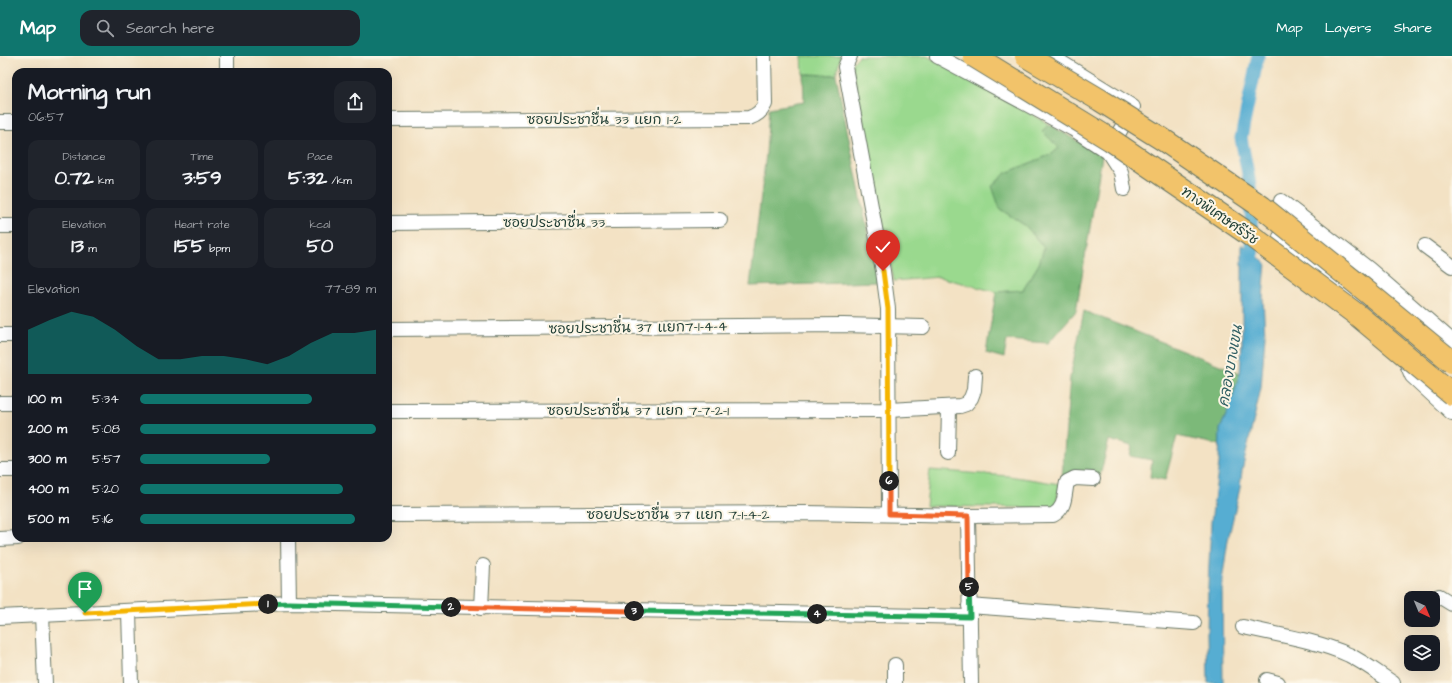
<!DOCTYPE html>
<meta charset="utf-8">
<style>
body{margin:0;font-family:"Architects Daughter","Playpen Sans Thai",sans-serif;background:#20242c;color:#f1f3f6;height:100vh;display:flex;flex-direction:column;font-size:15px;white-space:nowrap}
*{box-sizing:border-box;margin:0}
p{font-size:13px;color:#9ea1a6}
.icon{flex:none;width:22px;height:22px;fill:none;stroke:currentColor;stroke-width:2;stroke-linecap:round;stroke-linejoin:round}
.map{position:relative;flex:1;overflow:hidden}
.side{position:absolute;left:12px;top:12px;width:380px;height:474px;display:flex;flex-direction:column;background:#171b24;border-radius:12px;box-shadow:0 4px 16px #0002}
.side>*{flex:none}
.needle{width:26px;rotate:136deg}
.tools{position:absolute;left:1404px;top:535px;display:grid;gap:8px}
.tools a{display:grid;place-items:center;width:36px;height:36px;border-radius:8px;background:#171b24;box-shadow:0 4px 16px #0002;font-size:20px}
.pin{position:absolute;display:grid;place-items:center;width:34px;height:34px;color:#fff;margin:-41px -17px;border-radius:50% 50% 50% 0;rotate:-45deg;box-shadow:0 0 4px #0007}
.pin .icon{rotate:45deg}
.km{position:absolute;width:20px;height:20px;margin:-10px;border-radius:50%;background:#222;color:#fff;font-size:11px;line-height:20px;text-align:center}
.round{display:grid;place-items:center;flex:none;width:42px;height:42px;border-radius:12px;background:#20242c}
.summary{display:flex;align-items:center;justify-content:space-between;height:68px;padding:0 16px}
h1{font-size:22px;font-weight:700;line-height:30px}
.metrics{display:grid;grid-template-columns:repeat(3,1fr);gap:6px;height:68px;padding:4px 16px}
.metrics div{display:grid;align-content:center;border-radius:10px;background:#20242c;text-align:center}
.metrics b{font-size:20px;font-weight:700}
.metrics small{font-size:11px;font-weight:400}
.metrics p{font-size:11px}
.chart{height:112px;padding:8px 16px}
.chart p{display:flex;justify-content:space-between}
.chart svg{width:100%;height:72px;margin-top:4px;fill:#0f766e;opacity:.7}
ul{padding:0 16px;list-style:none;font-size:13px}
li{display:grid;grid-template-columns:64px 48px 1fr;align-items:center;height:30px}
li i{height:10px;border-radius:5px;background:#0f766e}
header{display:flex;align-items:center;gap:24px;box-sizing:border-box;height:56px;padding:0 20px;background:#0f766e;color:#fff}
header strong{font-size:19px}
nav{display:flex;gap:22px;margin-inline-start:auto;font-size:14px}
.search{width:280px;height:36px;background:#20242c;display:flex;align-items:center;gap:10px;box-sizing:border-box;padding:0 14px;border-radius:12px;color:#9ea1a6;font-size:15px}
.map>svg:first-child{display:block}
.green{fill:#9ad98e;stroke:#5c8b61}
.forest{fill:#7bb979;stroke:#4d7b56}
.water{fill:#56add2;stroke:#3a7583}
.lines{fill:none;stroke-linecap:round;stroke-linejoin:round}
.canal{stroke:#56add2;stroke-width:13}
.street-casing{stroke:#697766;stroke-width:16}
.street{stroke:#fff;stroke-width:14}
.highway-bridge-casing{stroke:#697766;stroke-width:24;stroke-linecap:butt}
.highway-bridge{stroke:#f2c36a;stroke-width:22}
.split-1-casing{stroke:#fff;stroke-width:8}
.split-2-casing{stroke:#fff;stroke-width:8}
.split-3-casing{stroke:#fff;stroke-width:8}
.split-4-casing{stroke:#fff;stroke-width:8}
.split-5-casing{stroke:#fff;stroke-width:8}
.split-6-casing{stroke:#fff;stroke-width:8}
.split-7-casing{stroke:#fff;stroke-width:8}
.split-1{stroke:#f5b400;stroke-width:5}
.split-2{stroke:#22a559;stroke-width:5}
.split-3{stroke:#f0652b;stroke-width:5}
.split-4{stroke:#22a559;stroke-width:5}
.split-5{stroke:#22a559;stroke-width:5}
.split-6{stroke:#f0652b;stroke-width:5}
.split-7{stroke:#f5b400;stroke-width:5}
.labels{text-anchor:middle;stroke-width:4;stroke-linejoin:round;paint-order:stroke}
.street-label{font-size:14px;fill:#1f3d34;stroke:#fcf5e5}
.water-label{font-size:15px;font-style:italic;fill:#305f63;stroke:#fcf5e5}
</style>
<header>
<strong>Map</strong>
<div class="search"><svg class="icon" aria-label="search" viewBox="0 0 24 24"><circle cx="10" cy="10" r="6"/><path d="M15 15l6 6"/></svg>Search here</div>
<nav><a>Map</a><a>Layers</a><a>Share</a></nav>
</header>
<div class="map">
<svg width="1452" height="627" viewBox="0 0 1452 627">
<rect width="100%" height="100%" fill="#fcf5e5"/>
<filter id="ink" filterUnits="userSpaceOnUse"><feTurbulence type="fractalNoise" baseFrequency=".025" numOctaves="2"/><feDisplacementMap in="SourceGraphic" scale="8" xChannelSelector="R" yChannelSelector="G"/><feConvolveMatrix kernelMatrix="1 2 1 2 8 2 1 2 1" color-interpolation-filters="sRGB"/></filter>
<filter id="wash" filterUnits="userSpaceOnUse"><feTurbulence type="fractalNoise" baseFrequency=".012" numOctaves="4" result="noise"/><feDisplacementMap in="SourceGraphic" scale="16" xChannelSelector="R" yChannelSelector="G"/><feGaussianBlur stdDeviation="0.9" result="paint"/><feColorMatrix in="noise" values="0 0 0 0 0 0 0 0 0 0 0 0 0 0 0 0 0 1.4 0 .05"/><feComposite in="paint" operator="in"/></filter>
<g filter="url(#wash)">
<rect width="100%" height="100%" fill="#f3e2c4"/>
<!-- green -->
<g class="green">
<path d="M802,0h39l-5,19 -33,-1z"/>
<path d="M859,0h68l122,68 -6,7 16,17 -7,6 -46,19 -6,36 26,17 18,22 -5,16 -16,26 -27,2 -57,-15 -45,4 -42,-218z"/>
<path d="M930,414l79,6 51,8 -5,24 -129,-2z"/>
</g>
<!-- forest -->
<g class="forest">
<path d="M803,18l33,1 42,207 -128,4 16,-132 3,-46 35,-6z"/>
<path d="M1049,68l53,32 -26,155 -28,32 -41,-3 -3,18 -18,-5 10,-61 27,-2 16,-26 5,-16 -18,-22 -26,-17 -8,-23 14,-13 46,-19 7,-6 -17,-17z"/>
<path d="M1084,255l156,62 -11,35 -9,21v16l-43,-9 -12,44 -15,-3 2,-17 -22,-4 2,-10 -23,-6 -9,36 -38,1 8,-99z"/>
</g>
<!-- water -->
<path class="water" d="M1242,188l24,19 -3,35 2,38 -4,52 -19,83 -2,17 -12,52 -6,41 1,102h-15l-1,-50 1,-48 3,-63 8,-59 1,-34 9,-21 11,-35 2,-29z"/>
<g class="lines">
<!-- canal -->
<path class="canal" d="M1253,213l-3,-85 -9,-46 17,-82"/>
</g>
</g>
<g filter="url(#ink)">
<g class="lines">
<defs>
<g id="street">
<path d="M850,0l-5,11 38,204 5,38 1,205"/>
<path d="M937,0l136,73 35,23 13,20 3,17"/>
<path d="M1051,0l82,51 -23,42"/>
<path d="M227,16v-16"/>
<path d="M388,64l361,-2c8,-3 12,-6 16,-14l-1,-48"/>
<path d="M0,66h16"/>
<path d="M1281,145l88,68 83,72"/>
<path d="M388,167l332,-3"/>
<path d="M0,170h16"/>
<path d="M1280,181l81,67 10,10"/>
<path d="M1425,190l27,20"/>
<path d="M388,273l455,-4 80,2"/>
<path d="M0,279h16"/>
<path d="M1404,301l8,19 40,37"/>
<path d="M0,347h16"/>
<path d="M388,355l501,-1 71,-4 6,-2 5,-6 3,-8 1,-14"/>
<path d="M948,397l1,-45"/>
<path d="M0,414h16"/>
<path d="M388,459l418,-2 162,3 85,-1c13,-7 11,-20 14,-33l8,-4 18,1"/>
<path d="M968,460l3,167"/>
<path d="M288,482l1,65"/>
<path d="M0,483l18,-1"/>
<path d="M1439,540l13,8"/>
<path d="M969,550l225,17"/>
<path d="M481,552l2,-42"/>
<path d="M129,555l2,72"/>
<path d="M42,559l3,68"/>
<path d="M0,561l289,-14 681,14"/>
<path d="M1243,571c35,8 72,13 106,28 16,8 30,19 44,28"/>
<path d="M895,609v18"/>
<path d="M1267,624l11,3"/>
</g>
</defs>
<!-- street casing -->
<use href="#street" class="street-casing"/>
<!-- street -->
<use href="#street" class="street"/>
<defs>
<g id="highway-bridge">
<path d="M974,0l137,84 139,95 106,79 96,80"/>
<path d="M1026,0l74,44 62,39 100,68 104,84 86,71"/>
</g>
</defs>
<!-- highway-bridge casing -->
<use href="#highway-bridge" class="highway-bridge-casing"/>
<!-- highway-bridge -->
<use href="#highway-bridge" class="highway-bridge"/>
</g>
</g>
<g class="lines" filter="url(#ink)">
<defs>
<path id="split-1" d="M85,557l183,-9"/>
<path id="split-2" d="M268,548l21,-1 162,4"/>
<path id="split-3" d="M451,551l183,4"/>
<path id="split-4" d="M634,555l183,3"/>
<path id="split-5" d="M817,558l153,3 -1,-30"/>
<path id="split-6" d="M889,425v33l79,2 1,71"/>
<path id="split-7" d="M883,215l5,38 1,172"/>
</defs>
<!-- split-1 casing -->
<use href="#split-1" class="split-1-casing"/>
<!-- split-2 casing -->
<use href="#split-2" class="split-2-casing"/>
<!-- split-3 casing -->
<use href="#split-3" class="split-3-casing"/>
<!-- split-4 casing -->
<use href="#split-4" class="split-4-casing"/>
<!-- split-5 casing -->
<use href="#split-5" class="split-5-casing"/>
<!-- split-6 casing -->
<use href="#split-6" class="split-6-casing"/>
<!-- split-7 casing -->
<use href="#split-7" class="split-7-casing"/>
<!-- split-1 -->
<use href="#split-1" class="split-1"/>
<!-- split-2 -->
<use href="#split-2" class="split-2"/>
<!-- split-3 -->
<use href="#split-3" class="split-3"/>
<!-- split-4 -->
<use href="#split-4" class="split-4"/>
<!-- split-5 -->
<use href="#split-5" class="split-5"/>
<!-- split-6 -->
<use href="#split-6" class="split-6"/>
<!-- split-7 -->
<use href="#split-7" class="split-7"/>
</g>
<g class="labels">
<!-- street labels -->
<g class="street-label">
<text x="604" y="68">ซอยประชาชื่น 33 แยก 1-2</text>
<text transform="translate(1220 159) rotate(35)" y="5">ทางพิเศษศรีรัช</text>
<text x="554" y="171">ซอยประชาชื่น 33</text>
<text transform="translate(638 271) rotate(-1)" y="5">ซอยประชาชื่น 37 แยก7-1-4-4</text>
<text x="638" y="359">ซอยประชาชื่น 37 แยก 7-7-2-1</text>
<text x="678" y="463">ซอยประชาชื่น 37 แยก 7-1-4-2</text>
</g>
<!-- water labels -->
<g class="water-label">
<text transform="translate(1230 310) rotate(-80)" y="5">คลองบางเขน</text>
</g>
</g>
</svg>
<div class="tools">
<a><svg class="needle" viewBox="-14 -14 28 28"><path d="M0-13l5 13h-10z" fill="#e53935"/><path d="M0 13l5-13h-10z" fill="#9ea1a6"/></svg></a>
<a><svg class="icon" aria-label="layers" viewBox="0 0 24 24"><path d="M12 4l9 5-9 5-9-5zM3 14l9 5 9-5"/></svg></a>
</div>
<div class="pin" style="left:85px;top:557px;background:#1e9e55"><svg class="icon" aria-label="arrive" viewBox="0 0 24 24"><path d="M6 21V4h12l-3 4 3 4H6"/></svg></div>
<div class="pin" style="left:883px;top:215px;background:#d93025"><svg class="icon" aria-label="check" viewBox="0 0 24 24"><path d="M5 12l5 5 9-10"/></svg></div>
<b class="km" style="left:268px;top:548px">1</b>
<b class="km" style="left:451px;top:551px">2</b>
<b class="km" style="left:634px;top:555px">3</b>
<b class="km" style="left:817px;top:558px">4</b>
<b class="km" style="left:969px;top:531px">5</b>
<b class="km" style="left:889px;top:425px">6</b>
<section class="side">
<div class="summary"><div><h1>Morning run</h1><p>06:57</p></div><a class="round"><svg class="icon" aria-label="share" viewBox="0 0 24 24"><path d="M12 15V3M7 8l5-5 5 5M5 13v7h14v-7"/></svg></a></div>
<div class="metrics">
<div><p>Distance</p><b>0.72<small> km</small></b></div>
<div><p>Time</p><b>3:59</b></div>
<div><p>Pace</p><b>5:32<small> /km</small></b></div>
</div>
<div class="metrics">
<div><p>Elevation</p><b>13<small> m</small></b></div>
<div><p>Heart rate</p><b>155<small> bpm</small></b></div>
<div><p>kcal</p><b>50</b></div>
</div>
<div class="chart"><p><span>Elevation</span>77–89 m</p>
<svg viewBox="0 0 160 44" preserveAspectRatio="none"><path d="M0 44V17L10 11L20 6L30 9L40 17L50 27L60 35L70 35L80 33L90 33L100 35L110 38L120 33L130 25L140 19L150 19L160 17V44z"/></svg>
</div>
<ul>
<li><b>100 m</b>5:34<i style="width:73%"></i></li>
<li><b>200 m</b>5:08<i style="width:100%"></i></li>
<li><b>300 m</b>5:57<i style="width:55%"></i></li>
<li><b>400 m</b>5:20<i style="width:86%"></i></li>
<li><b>500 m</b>5:16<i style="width:91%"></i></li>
</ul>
</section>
</div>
